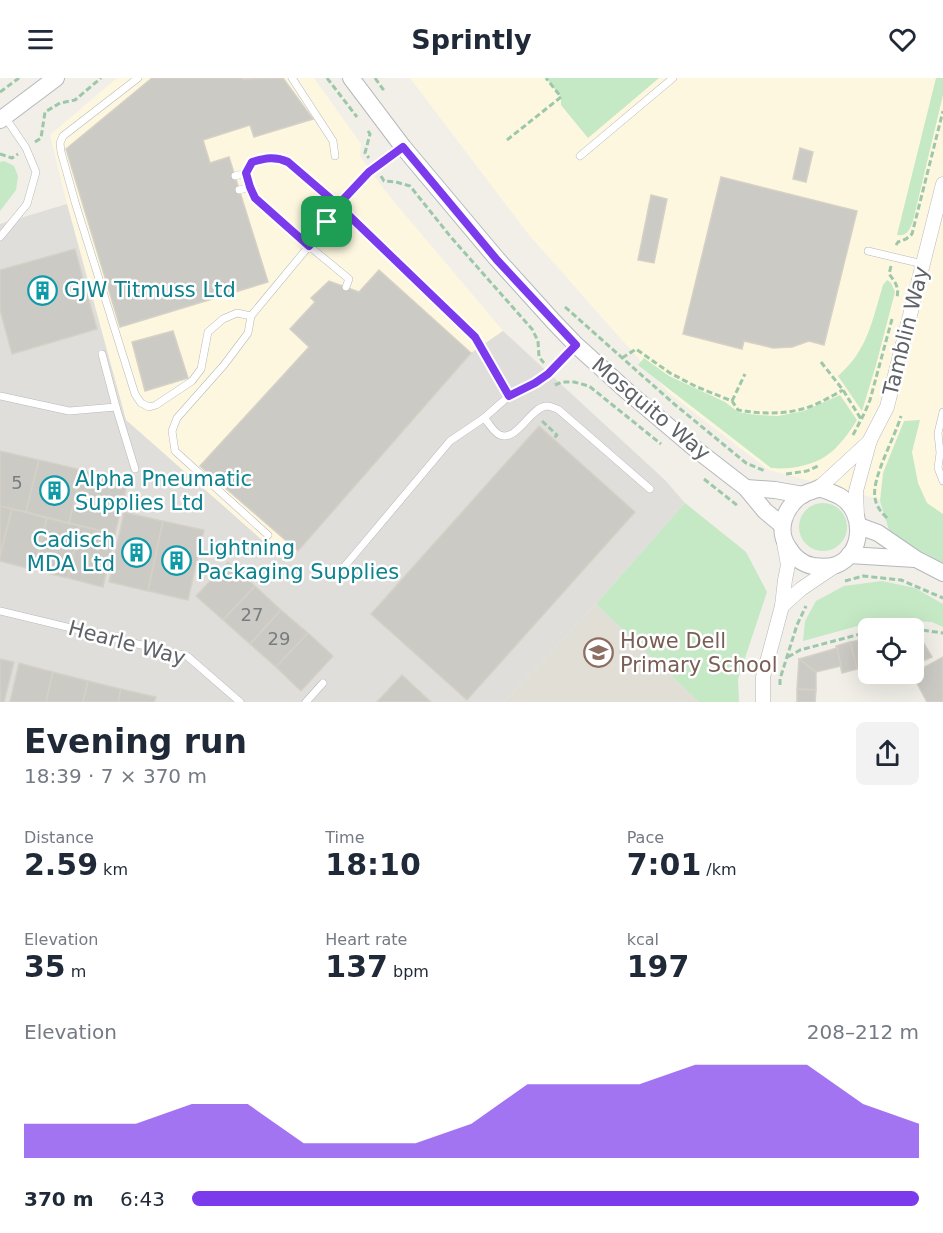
<!DOCTYPE html>
<meta charset="utf-8">
<style>
body{margin:0;font-family:"DejaVu Sans",sans-serif;background:#f2f2f3;color:#1f2937;height:100vh;display:flex;flex-direction:column;font-size:22px;white-space:nowrap}
*{box-sizing:border-box;margin:0}
p{font-size:20px;color:#747a83}
.icon{flex:none;width:33px;height:33px;fill:none;stroke:currentColor;stroke-width:2;stroke-linecap:round;stroke-linejoin:round}
.map{position:relative;height:624px;overflow:hidden}
.sheet{display:flex;flex-direction:column;background:#fff;flex:1}
.sheet>*{flex:none}
.controls{position:absolute;left:858px;top:540px;display:grid;gap:12px}
.controls a{display:grid;place-items:center;width:66px;height:66px;border-radius:9px;background:#fff;box-shadow:0 6px 24px #0002;font-size:30px}
.pin{position:absolute;display:grid;place-items:center;width:51px;height:51px;color:#fff;margin:-26px;border-radius:12px;box-shadow:0 3px 9px #0006}
.round{display:grid;place-items:center;flex:none;width:63px;height:63px;border-radius:9px;background:#f2f2f3}
.overview{display:flex;align-items:center;justify-content:space-between;height:102px;padding:0 24px}
h1{font-size:33px;font-weight:700;line-height:45px}
.metrics{display:grid;grid-template-columns:repeat(3,1fr);gap:9px;height:102px;padding:6px 24px}
.metrics div{display:grid;align-content:center}
.metrics b{font-size:30px;font-weight:700}
.metrics small{font-size:16px;font-weight:400}
.metrics p{font-size:16px}
.chart{height:168px;padding:12px 24px}
.chart p{display:flex;justify-content:space-between}
.chart svg{width:100%;height:108px;margin-top:6px;fill:#7c3aed;opacity:.7}
ul{padding:0 24px;list-style:none;font-size:20px}
li{display:grid;grid-template-columns:96px 72px 1fr;align-items:center;height:45px}
li i{height:15px;border-radius:8px;background:#7c3aed}
header{display:flex;justify-content:space-between;align-items:center;height:78px;padding:0 24px;background:#fff;font-size:27px;font-weight:700}
.map>svg:first-child{display:block}
.commercial{fill:#fef7e0}
.industrial{fill:#e0deda}
.education{fill:#e1ded6}
.green{fill:#c5e8c5}
.building{fill:#cccac5;stroke:#d6d1c6;stroke-width:1.5}
.lines{fill:none;stroke-linecap:round;stroke-linejoin:round}
.service-casing{stroke:#b5b8bc;stroke-width:8}
.minor-casing{stroke:#b5b8bc;stroke-width:15}
.tertiary-casing{stroke:#b5b8bc;stroke-width:18}
.path{stroke:#9cc7a9;stroke-width:3;stroke-dasharray:6 3;stroke-linecap:butt}
.service{stroke:#fff;stroke-width:7}
.minor{stroke:#fff;stroke-width:14}
.tertiary{stroke:#fff;stroke-width:16}
.route-casing{stroke:#fff;stroke-width:12}
.route{stroke:#7c3aed;stroke-width:8}
.labels{text-anchor:middle;stroke-width:5;stroke-linejoin:round;paint-order:stroke}
.number-label{font-size:18px;fill:#7a7d7f}
.culture-label{font-size:21px;fill:#0d838f;stroke:#fff;text-anchor:start}
.street-label{font-size:21px;fill:#5f6368;stroke:#fff}
.education-label{font-size:21px;fill:#785e54;stroke:#fff;text-anchor:start}
</style>
<header><svg class="icon" aria-label="menu" viewBox="0 0 24 24"><path d="M4 6h16M4 12h16M4 18h16"/></svg>Sprintly<svg class="icon" aria-label="heart" viewBox="0 0 24 24"><path d="M12 20l-8-8c-3-5 5-10 8-4 3-6 11-1 8 4z"/></svg></header>
<div class="map">
<svg width="943" height="624" viewBox="0 0 943 624">
<rect width="100%" height="100%" fill="#f1efe8"/>
<!-- commercial -->
<g class="commercial">
<path d="M117,0h197l47,66 -1,12 26,36 117,139 -32,22 -184,209 -161,-142 -59,-216 -17,-69z"/>
<path d="M410,0h533v438l-174,-46 -99,-76 -141,-159z"/>
</g>
<!-- industrial -->
<path class="industrial" d="M67,126l59,216 161,142 133,-150 51,-59 32,-22 162,149 20,23 -89,101 -92,98h-504v-478z"/>
<!-- education -->
<path class="education" d="M596,526l103,98h-195z"/>
<!-- green -->
<g class="green">
<path d="M546,0h113l-71,60 -27,-33v-8z"/>
<path d="M936,0h7v17l-30,126c-3,8 -6,16 -16,14z"/>
<path d="M4,83l10,5 4,10 -2,14 -16,21v-49z"/>
<path d="M887,202l4,3 4,9 -19,73 -14,46 -24,-35c30,-26 34,-55 45,-91z"/>
<path d="M644,280l25,18 56,26 13,10 19,3 21,1 26,-5 36,-16 17,25c-8,13 -18,27 -31,36 -15,10 -37,14 -55,12l-133,-103z"/>
<path d="M920,342l-8,32 6,31 9,20 16,11v49l-32,-17 -22,-16 -9,-29 3,-28 21,-52z"/>
<path d="M685,425l61,49 21,40 -29,87 1,23h-40l-103,-98z"/>
<circle cx="823" cy="449" r="24"/>
<path d="M882,503l33,7 28,16v23l-11,-5 -49,-3 -80,22 2,-20 11,-20 28,-15z"/>
</g>
<!-- building -->
<g class="building">
<path d="M152,0h90l1,1 40,-1 30,41 -59,18 -4,-12 -47,15 7,23 19,-6 39,125 -148,45 -54,-178z"/>
<path d="M800,70l13,4 -7,30 -13,-3z"/>
<path d="M721,99l136,34 -33,134 -15,-4 -17,6 -19,1 -29,-7 -2,8 -59,-15z"/>
<path d="M651,117l16,4 -13,64 -16,-3z"/>
<path d="M75,171l22,80 -85,25 -12,-44v-40z"/>
<path d="M379,192l92,83 -173,198 -98,-85 109,-119 -19,-18 25,-27 -4,-4 18,-17 30,11z"/>
<path d="M173,253l15,47 -43,13 -13,-49z"/>
<path d="M539,348l96,86 -168,188 -96,-86z"/>
<path d="M0,373l39,9 -13,52 -26,-6z"/>
<path d="M39,382l43,10 -13,53 -43,-11z"/>
<path d="M82,392l46,11 -13,53 -46,-11z"/>
<path d="M0,428l12,3 -12,47z"/>
<path d="M12,431l35,9 -13,52 -34,-9v-5z"/>
<path d="M124,434l39,9 -15,70 -39,-9z"/>
<path d="M47,440l33,8 -12,52 -34,-8z"/>
<path d="M163,443l41,9 -16,70 -40,-9z"/>
<path d="M80,448l35,8 -12,53 -35,-9z"/>
<path d="M228,484l27,24 -32,34 -27,-24z"/>
<path d="M255,508l26,24 -31,34 -27,-24z"/>
<path d="M281,532l27,23 -32,34 -26,-23z"/>
<path d="M308,555l25,23 -32,35 -25,-24z"/>
<path d="M914,559h6l12,20 -18,8z"/>
<path d="M865,561l3,14v14l-11,2 -7,-27z"/>
<path d="M850,564l7,27 -15,4 -6,-27z"/>
<path d="M837,570l4,18 -25,6 -17,-13z"/>
<path d="M943,579v45h-16l-15,-28z"/>
<path d="M0,581l14,3 -10,40h-4z"/>
<path d="M799,581l17,13v18l-19,-1z"/>
<path d="M19,585l34,9 -7,30h-36z"/>
<path d="M53,594l35,9 -5,21h-37z"/>
<path d="M402,597l29,27h-54z"/>
<path d="M88,603l33,8 -3,13h-35z"/>
<path d="M121,611l35,8 -2,5h-36z"/>
<path d="M797,611l19,1 -1,12h-18z"/>
</g>
<g class="lines">
<defs>
<g id="service">
<path d="M138,0l-75,58 -3,7 1,9 14,50 60,192 6,9 8,4 7,-2 36,-24 9,-12 7,-37 15,-13 14,-6 14,3"/>
<path d="M292,0l41,63 2,15"/>
<path d="M580,78l93,-78"/>
<path d="M235,98l11,-3"/>
<path d="M239,112l11,-3"/>
<path d="M0,159l27,-33 9,-32 -10,-24 -21,-31"/>
<path d="M868,173l55,13"/>
<path d="M346,209l3,-8 -40,-33 -54,-48 -5,-11 -4,-14 6,-11c13,-4 23,-6 36,0l50,43 137,132 34,59"/>
<path d="M102,276l14,53 19,62"/>
<path d="M0,318l69,15 47,-4"/>
<path d="M943,334l-5,21 2,20 -2,15 5,13"/>
<path d="M484,340c5,5 10,15 16,17 17,7 30,-27 46,-29 4,0 9,2 13,4l91,79"/>
<path d="M268,457l-93,-84 -3,-20 5,-13 47,-53 24,-32 3,-17 58,-70 29,-41 31,-33 34,-25"/>
<path d="M344,489l106,-126 34,-23 25,-22 26,-13 13,-9 28,-29"/>
<path d="M0,533l187,45 53,46"/>
<path d="M306,624l17,-19"/>
</g>
<g id="minor">
<path d="M819,410l51,-47"/>
<path d="M857,438l-1,-25 3,-11 11,-40 17,-33 56,-223"/>
<path d="M782,528l19,-17 34,-23"/>
<path d="M763,624v-25l19,-71 3,-26 3,-15 -4,-22"/>
</g>
<g id="tertiary">
<path d="M351,0l52,69 94,112 57,63 22,23 52,47 65,55 53,41 19,23 17,14"/>
<path d="M0,42l56,-42"/>
<path d="M746,410l29,2 28,5"/>
<path d="M819,410c8,3 15,5 22,9 25,16 22,58 -5,68 -8,3 -16,2 -23,1 -12,-2 -19,-9 -25,-19 -12,-18 -3,-40 14,-52 5,-3 12,-4 17,-7z"/>
<path d="M859,448l19,7 38,26 27,14"/>
<path d="M849,477l66,4"/>
</g>
</defs>
<!-- service casing -->
<use href="#service" class="service-casing"/>
<!-- minor casing -->
<use href="#minor" class="minor-casing"/>
<!-- tertiary casing -->
<use href="#tertiary" class="tertiary-casing"/>
<!-- path -->
<g class="path">
<path d="M327,0l30,39"/>
<path d="M375,0l10,14"/>
<path d="M0,14l19,-14"/>
<path d="M368,53l2,3 -5,19 4,5"/>
<path d="M507,62l54,-43 -15,-19"/>
<path d="M35,64l6,-4 4,-26 15,-9 15,-3 26,-22"/>
<path d="M0,76l12,4 6,-4"/>
<path d="M381,98l3,5 12,1 14,4 40,50 82,93 6,12 1,16 5,6"/>
<path d="M896,167l2,-3 8,-3 6,-5 31,-123"/>
<path d="M891,188l-2,8c7,9 10,13 8,24"/>
<path d="M565,229l108,96 73,60 19,8"/>
<path d="M622,280l14,-9 34,24 27,14 35,14 6,9c24,4 47,5 71,-3 11,-4 23,-11 34,-17"/>
<path d="M821,284l22,28 18,29"/>
<path d="M555,307l7,-3h12l15,4 72,58"/>
<path d="M732,323l13,-27"/>
<path d="M542,343l15,14 -4,4"/>
<path d="M853,357l12,-23 5,-12 22,-81"/>
<path d="M786,396l21,-3 13,-6"/>
<path d="M704,401l34,27"/>
<path d="M887,440c-6,-6 -11,-12 -12,-20 -4,-19 20,-61 26,-82"/>
<path d="M845,503l18,-5 38,4 42,18"/>
<path d="M914,551l29,4"/>
<path d="M788,579l12,-7 68,-18"/>
<path d="M880,596l1,5"/>
<path d="M780,607v-6l17,-54 9,-19"/>
</g>
<!-- service -->
<use href="#service" class="service"/>
<!-- minor -->
<use href="#minor" class="minor"/>
<!-- tertiary -->
<use href="#tertiary" class="tertiary"/>
</g>
<g class="lines">
<defs>
<path id="route" d="M327,144l-18,24 -54,-48 -5,-11 -4,-14 6,-11c13,-4 23,-6 36,0l50,43 31,-33 34,-25 94,113 79,85 -28,29 -13,9 -26,13 -34,-59 -137,-132 -11,17"/>
</defs>
<!-- route casing -->
<use href="#route" class="route-casing"/>
<!-- route -->
<use href="#route" class="route"/>
</g>
<!-- icons -->
<defs>
<symbol id="building-ring" viewBox="-11 -11 22 22"><circle r="9.5" fill="#fff" stroke="#0f9aa8" stroke-width="1.5"/><path d="M-4-6H4V6H1V3H-1V6H-4ZM-2.5-4.3h1.7v1.8h-1.7ZM.8-4.3h1.7v1.8H.8ZM-2.5-1h1.7V.8h-1.7ZM.8-1h1.7V.8H.8Z" fill="#0f9aa8"/></symbol>
<symbol id="school-ring" viewBox="-11 -11 22 22"><circle r="9.5" fill="#fff" stroke="#8d6e63" stroke-width="1.5"/><path d="M0-5L7-2L0 1L-7-2ZM-4 1L0 2.5L4 1V4Q0 6-4 4Z" fill="#8d6e63"/></symbol>
</defs>
<g fill-rule="evenodd">
<use href="#building-ring" x="26" y="196" width="33" height="33"/>
<use href="#building-ring" x="38" y="396" width="33" height="33"/>
<use href="#building-ring" x="120" y="458" width="33" height="33"/>
<use href="#building-ring" x="160" y="466" width="33" height="33"/>
<use href="#school-ring" x="582" y="558" width="33" height="33"/>
</g>
<g class="labels">
<!-- number labels -->
<g class="number-label">
<text x="17" y="411">5</text>
<text x="252" y="543">27</text>
<text x="279" y="567">29</text>
</g>
<!-- culture labels -->
<g class="culture-label">
<text x="64" y="219">GJW Titmuss Ltd</text>
<text x="75" y="408">Alpha Pneumatic<tspan x="75" dy="24">Supplies Ltd</tspan></text>
<text x="115" y="469" text-anchor="end">Cadisch<tspan x="115" dy="24">MDA Ltd</tspan></text>
<text x="197" y="477">Lightning<tspan x="197" dy="24">Packaging Supplies</tspan></text>
</g>
<!-- street labels -->
<g class="street-label">
<text transform="translate(906 253) rotate(-76)" y="7">Tamblin Way</text>
<text transform="translate(651 331) rotate(40)" y="7">Mosquito Way</text>
<text transform="translate(127 565) rotate(15)" y="7">Hearle Way</text>
</g>
<!-- education labels -->
<g class="education-label">
<text x="620" y="570">Howe Dell<tspan x="620" dy="24">Primary School</tspan></text>
</g>
</g>
</svg>
<div class="controls">
<a><svg class="icon" aria-label="locate" viewBox="0 0 24 24"><circle cx="12" cy="12" r="6"/><path d="M12 2v4M12 18v4M2 12h4M18 12h4"/></svg></a>
</div>
<div class="pin" style="left:327px;top:144px;background:#1e9e55"><svg class="icon" aria-label="arrive" viewBox="0 0 24 24"><path d="M6 21V4h12l-3 4 3 4H6"/></svg></div>
</div>
<section class="sheet">
<div class="overview"><div><h1>Evening run</h1><p>18:39 · 7 × 370 m</p></div><a class="round"><svg class="icon" aria-label="share" viewBox="0 0 24 24"><path d="M12 15V3M7 8l5-5 5 5M5 13v7h14v-7"/></svg></a></div>
<div class="metrics">
<div><p>Distance</p><b>2.59<small> km</small></b></div>
<div><p>Time</p><b>18:10</b></div>
<div><p>Pace</p><b>7:01<small> /km</small></b></div>
</div>
<div class="metrics">
<div><p>Elevation</p><b>35<small> m</small></b></div>
<div><p>Heart rate</p><b>137<small> bpm</small></b></div>
<div><p>kcal</p><b>197</b></div>
</div>
<div class="chart"><p><span>Elevation</span>208–212 m</p>
<svg viewBox="0 0 160 44" preserveAspectRatio="none"><path d="M0 44V30L10 30L20 30L30 22L40 22L50 38L60 38L70 38L80 30L90 14L100 14L110 14L120 6L130 6L140 6L150 22L160 30V44z"/></svg>
</div>
<ul>
<li><b>370 m</b>6:43<i style="width:100%"></i></li>
</ul>
</section>
